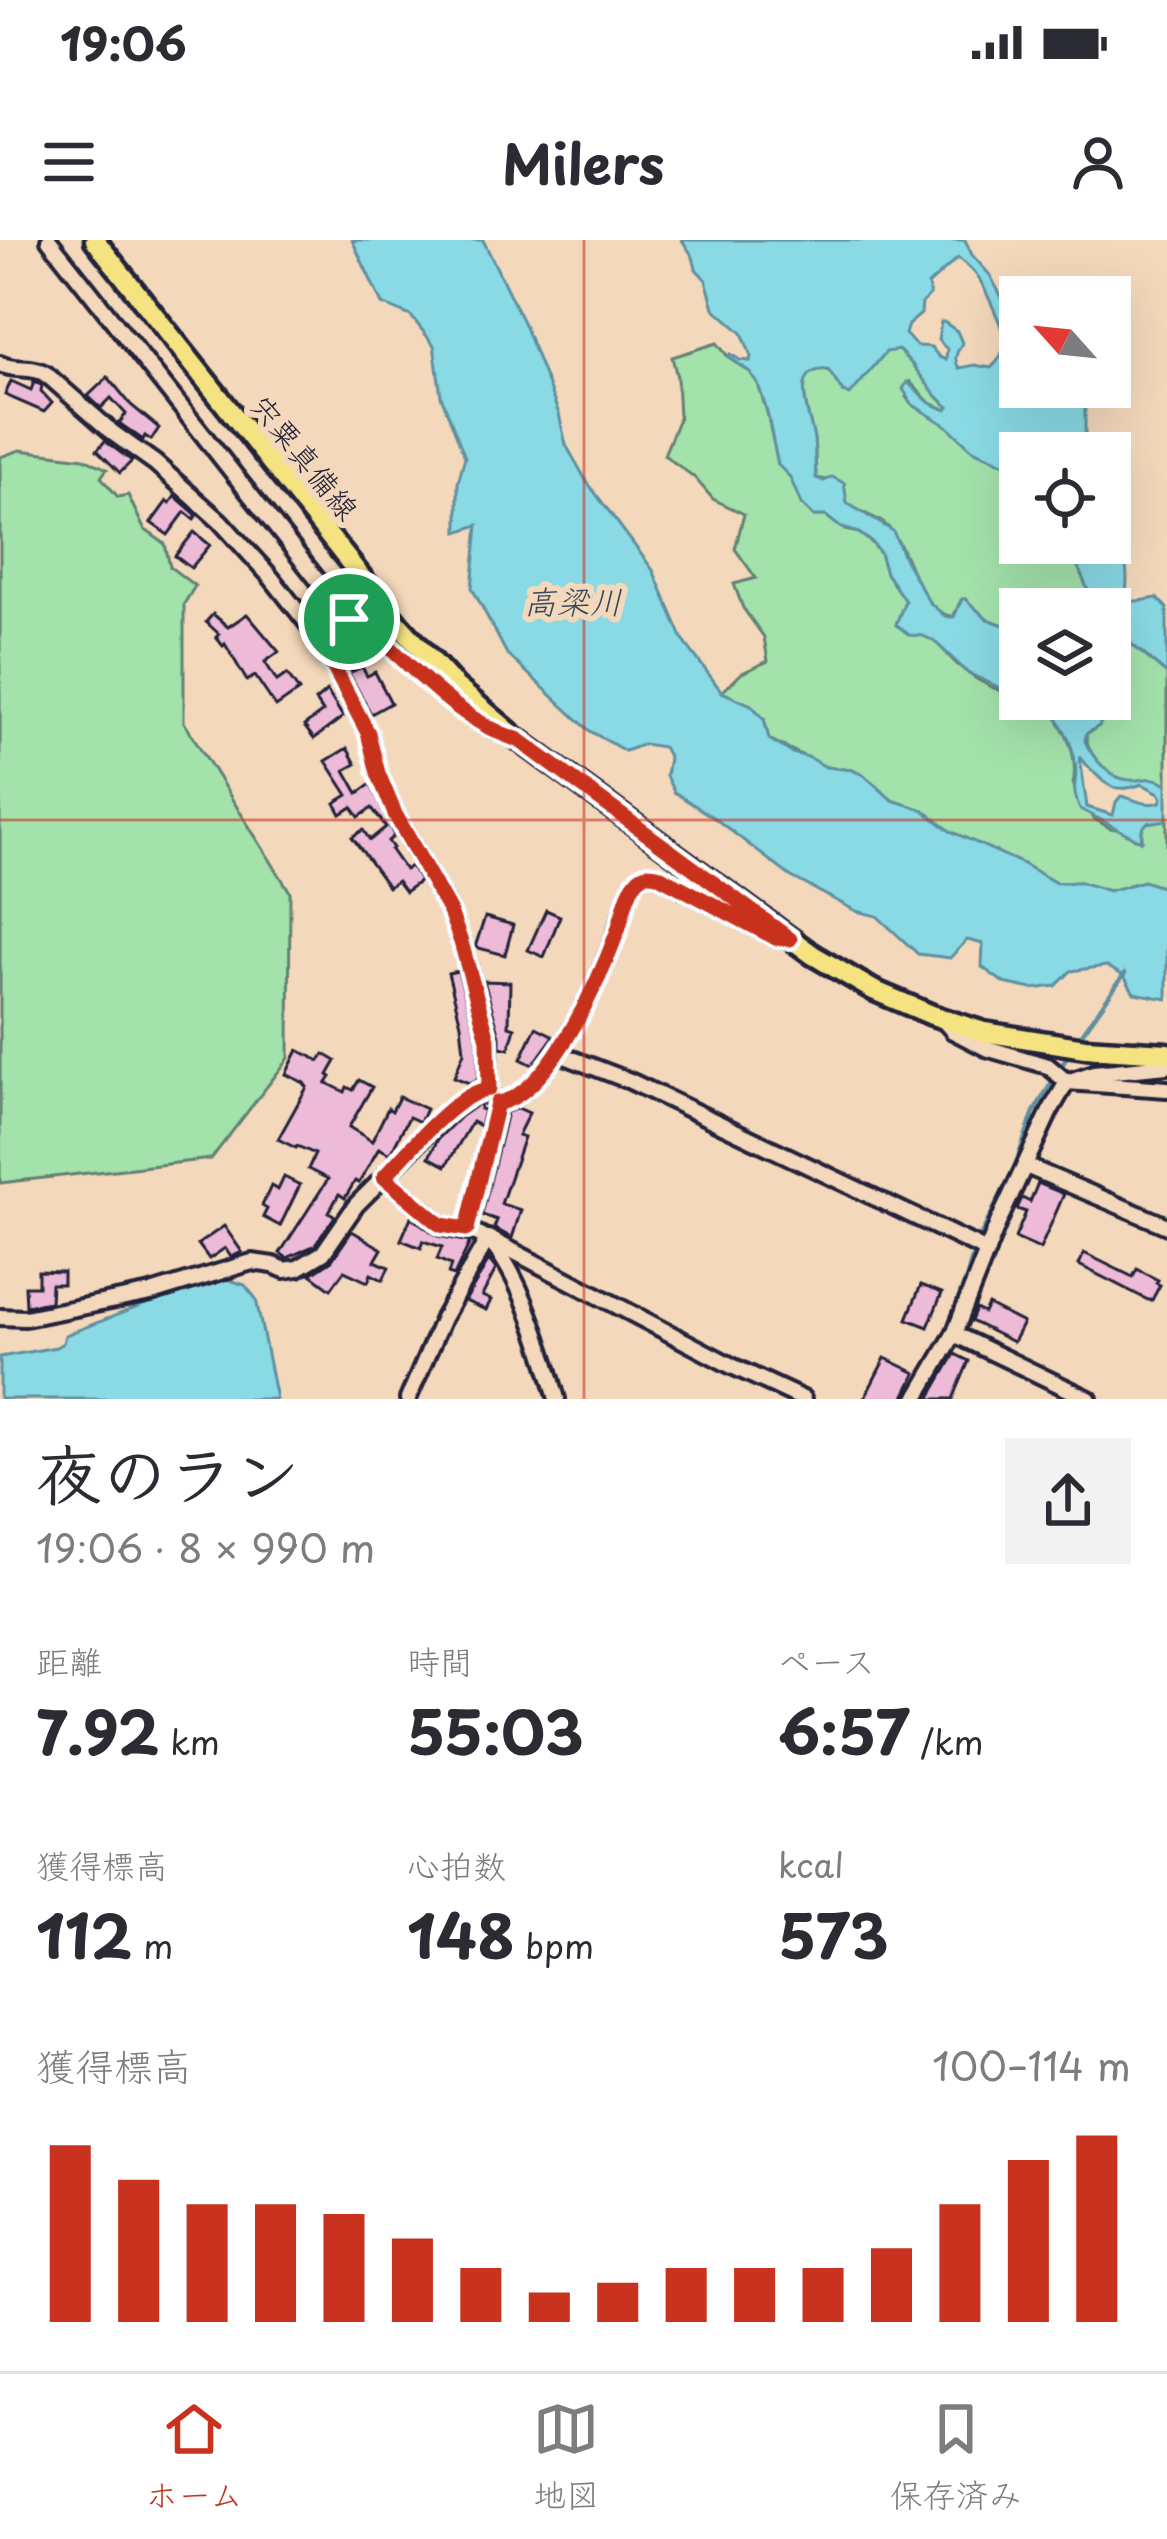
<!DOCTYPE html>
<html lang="ja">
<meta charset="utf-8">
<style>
body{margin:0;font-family:"Playpen Sans","Klee One",sans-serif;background:#f2f2f3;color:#2b2b33;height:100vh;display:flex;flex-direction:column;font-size:45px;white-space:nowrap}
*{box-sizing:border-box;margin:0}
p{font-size:39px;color:#7c7c81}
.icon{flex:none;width:66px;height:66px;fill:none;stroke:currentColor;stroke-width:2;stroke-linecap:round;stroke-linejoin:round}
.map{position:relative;height:1159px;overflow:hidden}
.drawer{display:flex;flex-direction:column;background:#fff;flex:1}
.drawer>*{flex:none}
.needle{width:78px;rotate:297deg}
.controls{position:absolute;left:999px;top:36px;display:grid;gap:24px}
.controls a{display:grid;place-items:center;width:132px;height:132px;border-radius:0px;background:#fff;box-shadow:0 12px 48px #0002;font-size:60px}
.pin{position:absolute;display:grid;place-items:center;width:102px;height:102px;color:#fff;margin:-51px;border:6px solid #fff;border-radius:50%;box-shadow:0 3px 12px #0007}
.round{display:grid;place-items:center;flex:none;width:126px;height:126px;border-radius:0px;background:#f2f2f3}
.summary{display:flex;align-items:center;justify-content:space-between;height:204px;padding:0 36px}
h1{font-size:66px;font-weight:700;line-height:90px}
.metrics{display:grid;grid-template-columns:repeat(3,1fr);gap:18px;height:204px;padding:12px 36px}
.metrics div{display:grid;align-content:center}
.metrics b{font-size:60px;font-weight:700}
.metrics small{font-size:33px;font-weight:400}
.metrics p{font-size:33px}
.chart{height:336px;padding:24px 36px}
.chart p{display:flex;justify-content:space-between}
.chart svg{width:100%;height:216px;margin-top:12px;stroke:#c8321e;stroke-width:6}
.status{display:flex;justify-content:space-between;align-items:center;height:84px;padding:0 60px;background:#fff;direction:ltr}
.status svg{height:33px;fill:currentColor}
header{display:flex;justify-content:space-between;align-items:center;height:156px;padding:0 36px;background:#fff;font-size:54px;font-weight:700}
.dock{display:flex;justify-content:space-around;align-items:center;height:168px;border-top:3px solid #e1e1e2;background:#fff;font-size:33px;color:#7c7c81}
.dock a{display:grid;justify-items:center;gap:6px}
.dock .active{color:#c8321e}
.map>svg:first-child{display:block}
.green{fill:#a3e2ab;stroke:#628273;stroke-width:3}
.water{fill:#89dae4;stroke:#6090a0;stroke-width:3;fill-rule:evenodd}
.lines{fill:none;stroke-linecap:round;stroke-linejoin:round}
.stream{stroke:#6090a0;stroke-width:4.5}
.building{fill:#edbad7;stroke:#22223b;stroke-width:3}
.minor-casing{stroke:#22223b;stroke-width:22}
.major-casing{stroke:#22223b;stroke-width:27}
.minor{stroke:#f4d8bb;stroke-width:14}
.major{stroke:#f5e382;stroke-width:18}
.route-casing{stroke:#fff;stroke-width:24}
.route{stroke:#c8321e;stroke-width:15}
.grid{fill:none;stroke:#c8321e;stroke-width:3;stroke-opacity:0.55}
.labels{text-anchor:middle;stroke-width:12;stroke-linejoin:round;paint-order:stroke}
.street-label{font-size:30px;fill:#22223b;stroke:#f4d8bb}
.water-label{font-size:33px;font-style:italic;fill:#37475d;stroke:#f4d8bb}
</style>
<div class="status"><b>19:06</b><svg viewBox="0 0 49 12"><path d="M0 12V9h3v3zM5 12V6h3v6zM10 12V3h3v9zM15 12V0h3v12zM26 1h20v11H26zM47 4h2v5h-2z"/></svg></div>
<header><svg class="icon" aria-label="menu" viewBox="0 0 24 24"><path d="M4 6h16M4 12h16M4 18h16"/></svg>Milers<svg class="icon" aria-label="person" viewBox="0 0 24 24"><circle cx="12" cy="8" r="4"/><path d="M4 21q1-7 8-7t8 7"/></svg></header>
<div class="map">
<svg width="1167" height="1159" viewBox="0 0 1167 1159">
<rect width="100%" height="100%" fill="#f4d8bb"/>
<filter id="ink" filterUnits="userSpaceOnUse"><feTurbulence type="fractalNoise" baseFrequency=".00833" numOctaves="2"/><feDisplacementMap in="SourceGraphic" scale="24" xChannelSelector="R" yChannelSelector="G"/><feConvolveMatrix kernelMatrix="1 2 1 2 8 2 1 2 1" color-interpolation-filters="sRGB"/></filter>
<g filter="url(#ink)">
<!-- green -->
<g class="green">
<path d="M717,103l13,16 20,13 8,12 9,28 11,52 12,13 23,39h13l19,14 14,3 12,9 9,11 6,20 19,28 -9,24c11,8 24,7 35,14 11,7 18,19 28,27 23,21 57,33 86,34 17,25 35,52 28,84l21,35 16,9 11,1 14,10 7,1v-11l5,-7 20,-2v69l-24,-8 -34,10 -29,-9 -24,1 -35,-20 -71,-32 -27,-21 -31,-10 -28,-25 -12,-5 -26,-3 -57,-28 -5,-20 -13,-14 -29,-13 20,-19 26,-12 -4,-24 -21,-29 -9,-24 22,-6 -21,-29 9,-35 -31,-15 -19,-22 -30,-22 15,-37 -2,-41 -5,-20z"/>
<path d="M898,110c21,17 32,44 51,57l-2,3 -17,-7 -20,-21 -4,15 7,8 35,21 25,24 47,20v73h48l28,66h-76v22l-33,-12 -22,-20 -4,1 -8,17c-38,-8 -42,-65 -65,-90 -10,-10 -30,-15 -42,-24l-2,-20 -28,-5c0,-13 -1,-26 -2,-39 -3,-17 -22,-65 4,-70 10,-2 11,2 17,8l28,2 23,-28z"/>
<path d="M20,210l64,8 23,11 -6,8 17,20 10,-2 16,34 21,15 5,23 25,19 -11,18v118l106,170 -1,166 -78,101 -211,24v-726z"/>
<path d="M1110,386l57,48v110c-15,-8 -26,-1 -42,-4 -19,-4 -39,-27 -39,-46l13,-8 10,-21 6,-5 1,-5 -6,1z"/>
</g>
<!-- water -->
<g class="water">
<path d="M352,0h131l40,82 36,92 7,31 21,37 66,88 30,70 39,52 29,13 13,14 5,20 23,14 16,4 18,10 26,3 12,5 28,25 31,10 27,21 71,32 35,20 24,-1 29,9 34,-10 24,8v110l-33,-6 -10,-17 -18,-10 -35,5 -15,15 -24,3 -28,-6 -22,-16 1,-23 -16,-4 -17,18 -32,-4 -41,-38 -21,-5 -66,-35 -73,-56 -43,-28 -8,-16 3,-18 -6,-11 -19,-3 -19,7 -35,-20 -83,-77 -35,-66 6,-63 -20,7v-50l7,-25 -24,-61 -7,-51 -23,-29 -29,-12z"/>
<path d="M682,0h283l7,15 18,20 16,30 14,40v42h31l27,13 7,8v27l13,18h-78v17l-47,-20 -26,-24 -34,-21 -10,-16 4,-7 23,21 16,7 3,-3c-21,-15 -31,-41 -51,-57l-12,2 -36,43 -7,-3 -15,-22c-40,-4 -18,48 -14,69 1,13 1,26 2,39l8,3 8,-4 12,6 3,20 46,28 12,29 24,42 17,15h8l8,-18h3l22,20 33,12v66l-52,-24 -34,-32 -11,-5 -14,-1 -13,-11 9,-23 -19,-28 -6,-20 -8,-11 -13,-9 -19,-6 -14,-11h-13l-12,-12 -11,-27 -12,-12 -11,-53 -9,-28 -8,-12 -21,-15 1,-3 10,6 10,1 1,-5 -9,-23 -28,-25 -8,-28 -10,-11 -3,-12zM958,18c21,15 24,25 34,47 10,23 22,43 -1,63l-16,-3 -16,3c-7,-10 -1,-17 3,-25l-5,-12 -13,-9h-3l-3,18 9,9 -1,11 -7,-3 -8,-10c-19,-2 -12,2 -26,-13l3,-9 13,-11 1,-11 8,-8 -2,-10z"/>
<path d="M1110,286c6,12 14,27 16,40 5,31 -13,41 31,32l10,10v66l-57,-48v-17h-14l-28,-66h42z"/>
<path d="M1116,455l-17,31 -13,8 -1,7c7,16 25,38 44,39 18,1 20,-6 38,4v36l-20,3 -5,6 -1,12 -61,-32c-11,-26 -1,-25 -5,-47 -3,-23 -18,-44 -30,-62l-9,-1h37l6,8 11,5 20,-13v-3zM1080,518c22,21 29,39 62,26l17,9 3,5 -2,4c-14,5 -25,-3 -39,-6l-5,6 -3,13 -26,-8z"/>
<path d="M218,1036l27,9 11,14 20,100h-276v-42l56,-10 7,-4 2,-8z"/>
</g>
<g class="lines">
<!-- stream -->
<g class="stream">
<path d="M1076,802l49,-69"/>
<path d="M978,1001l37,-75 19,-54 36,-60"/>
<path d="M959,1064l15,-53"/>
<path d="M930,1123l23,-43"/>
</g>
</g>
<!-- building -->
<g class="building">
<path d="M108,137l23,28 28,23 -8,12 -6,-4 -2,4 -24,-17 7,-9 -15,-16 -10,10 -13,-12z"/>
<path d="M11,141l20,9 3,-8 8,3 -1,6 11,12 -8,9 -39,-17z"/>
<path d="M105,201l27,20 -12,12 -23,-23z"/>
<path d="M175,256l22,19 -3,4 -9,-7 -17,23 -17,-12 16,-22 3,2z"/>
<path d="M194,292l16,13 -19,23 -16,-12z"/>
<path d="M213,374l15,13 19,-13 32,38 -14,10 12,19 10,-7 12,17 -23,16 -21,-31 -8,5 -22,-37 -2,2 -7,-9 3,-3 -13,-12z"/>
<path d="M362,427l5,9 8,-4 16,31 -20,11 -22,-41z"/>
<path d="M327,451l16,26 -29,22 -10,-13 19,-14 -8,-11z"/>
<path d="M347,508l9,16 -11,6 13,23 13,-9 23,52 -6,5 5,7 -2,2 14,20 6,-4 9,15 -15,11 -8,-11 -9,6 -36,-50 11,-7 7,10 16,-13 -14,-19 -13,9 -7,-10 -11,7 -6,-11 13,-8 -22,-34z"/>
<path d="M546,670l14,6 -16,41 -16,-7z"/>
<path d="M485,677l28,8 -8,30 -30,-8z"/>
<path d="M458,731l20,70v38l-9,4 -15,-6 10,-25 -3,-28 -13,-51z"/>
<path d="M484,741l26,1 -1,44 6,2 -6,21 -9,-2v-11z"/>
<path d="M536,787l18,9 -21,29 -12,-6z"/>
<path d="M298,810l22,11 4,-7 12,7 -8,14 3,2 -4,6 18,9 2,-5 6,3 6,-10 13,7 -23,40 23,14 16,-33 4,3 7,-14 27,12 -6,13 -11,-5 -19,37 -11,-6 -20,35 -4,-2 -10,17 -6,-4 -10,18 6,4 -20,29 -28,13 -7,-5 48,-74 -20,-10 7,-15 -18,-8 -1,2 -18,-9 29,-52 -3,-4 -18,-9z"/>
<path d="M481,862l-1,7 4,1 -4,16 -8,-4 -26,44 -17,-9 9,-18 23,-23z"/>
<path d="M518,868l11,5 -11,22 6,2 -23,67 20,6 -9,28 -18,-10 3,-8 -15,-5 25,-103z"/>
<path d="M284,937l16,8 -20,41 -17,-9 4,-8 -5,-3 9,-20 7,4z"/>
<path d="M1038,943l26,11 -24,55 -25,-11 11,-26 -9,-3 5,-11 8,4z"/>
<path d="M411,977l27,19 32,6 -16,34 -6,-2 3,-9 -14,-6 5,-12 -19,-6 -2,7 -20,-8z"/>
<path d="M224,986l18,26 -11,5 -6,-9 -16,11 -11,-15z"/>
<path d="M352,991l30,18 -7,12 14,6 -6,13 -12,-6 -3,8 -24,-11 -13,18 -20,-15 21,-14z"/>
<path d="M1084,1013l49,24 4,-8 21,11 -2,3 4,2 -8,15h-4l-69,-35z"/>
<path d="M489,1020l7,9 -14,27 9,4 -5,10 -21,-9z"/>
<path d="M38,1031l25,1v12h-12l-1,18 -24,4 -1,-20h13z"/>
<path d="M921,1045l21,8 -14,34 -21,-8z"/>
<path d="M988,1065l35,18 -10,19 -42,-21 5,-12 8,4z"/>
<path d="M955,1114l14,7 -16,38h-24z"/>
<path d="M885,1118l31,15 -13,26h-39z"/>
</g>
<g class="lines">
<defs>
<g id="minor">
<path d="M49,0l286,362 7,19"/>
<path d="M0,124c16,8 31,1 46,10l67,59 42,30 65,58 49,54 49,62 50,96 10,40 17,41 55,98 11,30 28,97v50l2,9 6,6c52,-8 104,-128 120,-174 6,-15 9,-40 22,-52 7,-6 9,-4 18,-3l119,63 9,1"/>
<path d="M318,397c16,-6 21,-20 41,-16 50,37 89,91 148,115"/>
<path d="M945,782l8,9 33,17 62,18 19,16 100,7"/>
<path d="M557,813l73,28 357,170"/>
<path d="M497,864l-30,125c9,4 18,7 24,14 30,32 54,113 66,156"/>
<path d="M1026,926l141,60"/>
<path d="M384,937l57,48 26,4"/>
<path d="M0,1077l25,1 126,-25 101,-31 21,3 12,5 13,-2 25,-15 33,-48 98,-98 24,-17 11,-1"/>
<path d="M954,1094l135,65"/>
<path d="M408,1159l35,-81 45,-80 244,128 71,33"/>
<path d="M916,1159l38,-65 44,-111 52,-112 17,-29 27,-9 73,-7"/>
</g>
<path id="major" d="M95,0l305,386 56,61 63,53 294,215 60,35 59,25 52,17 101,16 82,5"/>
</defs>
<!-- minor casing -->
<use href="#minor" class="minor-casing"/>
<!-- major casing -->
<use href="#major" class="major-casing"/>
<!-- minor -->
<use href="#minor" class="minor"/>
<!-- major -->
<use href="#major" class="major"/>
</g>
</g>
<g class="lines" filter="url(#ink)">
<defs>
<path id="route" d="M349,379c21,5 37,25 53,40 34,32 71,67 117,81l271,199 -14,-1 -119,-63c-8,-1 -11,-3 -18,3 -12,11 -16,37 -21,52 -17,46 -69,167 -121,173l-30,126 -26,-4 -57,-48c24,-25 71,-84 105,-88l-1,-50 -27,-97 -11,-30 -55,-98 -17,-41 -10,-40 -50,-96 18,-13z"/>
</defs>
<!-- route casing -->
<use href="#route" class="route-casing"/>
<!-- route -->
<use href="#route" class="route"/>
</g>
<!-- grid -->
<path class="grid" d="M584,0v1159M0,580h1167"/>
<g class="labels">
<!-- street labels -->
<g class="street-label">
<text transform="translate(304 218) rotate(51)" y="10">宍粟真備線</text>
</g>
<!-- water labels -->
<g class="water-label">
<text x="573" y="374">高梁川</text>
</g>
</g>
</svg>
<div class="controls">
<a><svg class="needle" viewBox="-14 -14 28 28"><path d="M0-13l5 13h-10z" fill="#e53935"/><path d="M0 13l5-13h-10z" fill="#7c7c81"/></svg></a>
<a><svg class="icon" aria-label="locate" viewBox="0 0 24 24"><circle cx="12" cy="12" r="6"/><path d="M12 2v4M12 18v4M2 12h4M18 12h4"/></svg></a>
<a><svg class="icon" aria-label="layers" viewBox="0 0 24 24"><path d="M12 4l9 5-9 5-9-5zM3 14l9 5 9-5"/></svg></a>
</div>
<div class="pin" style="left:349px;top:379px;background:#1e9e55"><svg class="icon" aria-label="arrive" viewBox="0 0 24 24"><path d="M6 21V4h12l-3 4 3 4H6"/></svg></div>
</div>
<section class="drawer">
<div class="summary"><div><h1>夜のラン</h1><p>19:06 · 8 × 990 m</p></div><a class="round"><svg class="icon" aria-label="share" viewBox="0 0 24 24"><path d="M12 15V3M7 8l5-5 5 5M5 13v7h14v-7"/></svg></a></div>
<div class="metrics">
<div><p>距離</p><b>7.92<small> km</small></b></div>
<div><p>時間</p><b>55:03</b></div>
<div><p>ペース</p><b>6:57<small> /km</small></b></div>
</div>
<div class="metrics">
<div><p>獲得標高</p><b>112<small> m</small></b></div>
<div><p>心拍数</p><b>148<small> bpm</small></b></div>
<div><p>kcal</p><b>573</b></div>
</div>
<div class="chart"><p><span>獲得標高</span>100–114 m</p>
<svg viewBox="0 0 160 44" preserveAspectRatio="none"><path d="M5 44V8M15 44V15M25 44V20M35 44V20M45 44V22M55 44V27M65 44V33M75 44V38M85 44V36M95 44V33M105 44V33M115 44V33M125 44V29M135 44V20M145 44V11M155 44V6"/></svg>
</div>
</section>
<nav class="dock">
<a class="active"><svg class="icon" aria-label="home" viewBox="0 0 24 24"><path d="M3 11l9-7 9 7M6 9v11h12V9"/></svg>ホーム</a>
<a><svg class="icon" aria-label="map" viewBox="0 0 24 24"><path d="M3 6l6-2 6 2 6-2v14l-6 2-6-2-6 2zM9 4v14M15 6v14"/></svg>地図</a>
<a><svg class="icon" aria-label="saved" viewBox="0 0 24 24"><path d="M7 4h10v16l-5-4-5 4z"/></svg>保存済み</a>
</nav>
